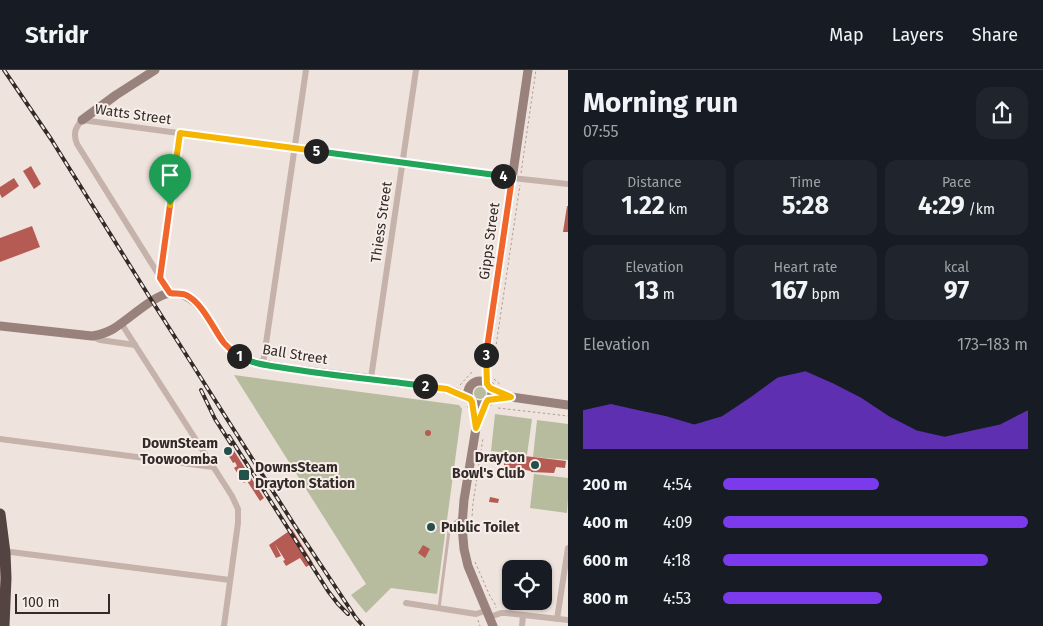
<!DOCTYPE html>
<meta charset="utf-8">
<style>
body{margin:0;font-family:"Fira Sans",sans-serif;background:#20242c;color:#f1f3f6;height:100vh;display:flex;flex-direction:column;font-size:19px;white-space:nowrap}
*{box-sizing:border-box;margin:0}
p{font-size:16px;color:#9ea1a6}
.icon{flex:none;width:28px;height:28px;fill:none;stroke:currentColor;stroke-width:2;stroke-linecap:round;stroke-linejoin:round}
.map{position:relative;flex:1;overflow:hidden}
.side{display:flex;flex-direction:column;background:#171b24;width:475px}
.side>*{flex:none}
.buttons{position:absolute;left:502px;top:490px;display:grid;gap:10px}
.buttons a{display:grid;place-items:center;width:50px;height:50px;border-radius:10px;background:#171b24;box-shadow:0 1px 4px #0004;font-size:25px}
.scale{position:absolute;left:15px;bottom:12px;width:95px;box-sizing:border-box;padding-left:5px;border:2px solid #342b29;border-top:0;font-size:14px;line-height:18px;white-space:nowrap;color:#342b29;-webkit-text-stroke:4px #f7eee9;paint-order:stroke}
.pin{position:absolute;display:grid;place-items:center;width:42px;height:42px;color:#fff;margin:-51px -21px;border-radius:50% 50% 50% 0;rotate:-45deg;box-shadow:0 0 5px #0007}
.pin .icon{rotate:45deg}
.km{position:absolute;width:25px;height:25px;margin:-12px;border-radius:50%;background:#222;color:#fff;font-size:14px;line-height:25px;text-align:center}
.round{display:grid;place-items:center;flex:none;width:52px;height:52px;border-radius:15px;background:#20242c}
.headline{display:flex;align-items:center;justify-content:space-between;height:85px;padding:0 15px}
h1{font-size:28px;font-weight:700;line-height:38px}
.stats{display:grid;grid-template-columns:repeat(3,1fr);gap:8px;height:85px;padding:5px 15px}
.stats div{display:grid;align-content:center;border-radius:12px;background:#20242c;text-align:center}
.stats b{font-size:25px;font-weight:700}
.stats small{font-size:14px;font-weight:400}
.stats p{font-size:14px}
.chart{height:140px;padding:10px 15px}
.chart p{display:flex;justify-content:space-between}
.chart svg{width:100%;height:90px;margin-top:5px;fill:#7c3aed;opacity:.7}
ul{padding:0 15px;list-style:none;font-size:16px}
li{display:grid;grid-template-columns:80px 60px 1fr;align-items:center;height:38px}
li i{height:12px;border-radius:6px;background:#7c3aed}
header{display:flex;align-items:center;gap:30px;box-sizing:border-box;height:70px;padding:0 25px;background:#171b24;border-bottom:1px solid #363941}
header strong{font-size:24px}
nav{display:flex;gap:28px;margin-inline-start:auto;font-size:18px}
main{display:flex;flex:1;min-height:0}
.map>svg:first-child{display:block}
.green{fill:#b7bc9f}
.building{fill:#b65b54}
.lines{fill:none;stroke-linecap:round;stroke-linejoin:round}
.path{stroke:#b19c95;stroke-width:1;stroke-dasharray:2.5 2.5;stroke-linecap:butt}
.lane{stroke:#c5b2ab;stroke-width:3}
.street{stroke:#c5b2ab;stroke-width:6}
.secondary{stroke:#99827c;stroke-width:9}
.highway{stroke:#544441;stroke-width:11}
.rail-casing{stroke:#342b29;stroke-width:4}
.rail{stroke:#f7eee9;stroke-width:2;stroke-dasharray:5.5;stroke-linecap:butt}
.split-1-casing{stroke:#fff;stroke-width:10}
.split-2-casing{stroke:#fff;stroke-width:10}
.split-3-casing{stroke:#fff;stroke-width:10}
.split-4-casing{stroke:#fff;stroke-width:10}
.split-5-casing{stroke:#fff;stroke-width:10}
.split-6-casing{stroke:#fff;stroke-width:10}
.split-1{stroke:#f0652b;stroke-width:6}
.split-2{stroke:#22a559;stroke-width:6}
.split-3{stroke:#f5b400;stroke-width:6}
.split-4{stroke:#f0652b;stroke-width:6}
.split-5{stroke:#22a559;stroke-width:6}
.split-6{stroke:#f5b400;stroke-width:6}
.poi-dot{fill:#24504c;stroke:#f7eee9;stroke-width:2}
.labels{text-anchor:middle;stroke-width:4;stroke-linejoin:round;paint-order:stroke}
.street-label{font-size:14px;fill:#342b29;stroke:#f7eee9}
.poi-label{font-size:14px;font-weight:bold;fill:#342b29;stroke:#f7eee9;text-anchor:end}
</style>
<header>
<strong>Stridr</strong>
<nav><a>Map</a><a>Layers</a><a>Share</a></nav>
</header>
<main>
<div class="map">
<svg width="568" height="556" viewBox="0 0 568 556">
<rect width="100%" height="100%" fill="#efe4dd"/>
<!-- green -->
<g class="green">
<path d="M234,305l225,30 3,4 -25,185 -46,-6 -25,25 -15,-18 15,-11z"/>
<circle cx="480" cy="323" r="6"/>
<path d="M495,344l37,5 -5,36 -36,-4z"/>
<path d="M537,350l31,4v36l-35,-3z"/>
<path d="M534,404l34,4v21l-1,14 -37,-5z"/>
</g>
<!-- building -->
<g class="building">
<path d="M31,96l10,18 -7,5 -11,-18z"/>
<path d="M14,108l5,8 -17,12 -2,-4v-7z"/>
<path d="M567,136h1v26h-5z"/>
<path d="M32,156l8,21 -40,15v-24z"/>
<circle cx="428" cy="363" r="3"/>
<path d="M231,376l33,52 -4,3 -13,-20 -3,2 -10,-15 3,-2 -2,-4 -2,1 -8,-13z"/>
<path d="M507,384l59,7 -1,7 -9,-1 -2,6 -23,-1v-1l-5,-1 -1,5 -21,-3v-9h2z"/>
<path d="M490,427l9,2 -1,4 -9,-1z"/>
<path d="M429,452l6,1 -2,9 -6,-1z"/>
<path d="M292,459l21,34 -7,4 -6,-9 -14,8 -3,-5 2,-1 -10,-16 6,12 -5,2 -7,-13z"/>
<path d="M423,475l7,4 -5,9 -7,-5z"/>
</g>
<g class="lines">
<!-- path -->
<g class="path">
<path d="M521,103l15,-103"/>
<path d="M162,198l17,-129"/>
<path d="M494,289l26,-174"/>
<path d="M494,309l7,6"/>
<path d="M460,315l12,-13h2"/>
<path d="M467,336l4,5"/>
<path d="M498,338l70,8"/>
<path d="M429,452l6,1"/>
<path d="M435,453l5,6"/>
<path d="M471,461l2,-28 10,-65"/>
<path d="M427,462h5"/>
<path d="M433,463l7,-3h3"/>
<path d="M475,492l15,34 5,8 1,4"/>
<path d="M478,550l2,6"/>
</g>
<!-- lane -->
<path class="lane" d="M439,538l10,-77c3,-7 6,-10 12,-13"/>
<!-- street -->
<g class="street">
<path d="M170,223l-93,-149c-4,-10 -2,-16 5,-24l430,58 56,6"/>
<path d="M121,253l111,173 6,13v14l-14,103"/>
<path d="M93,267l7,3 35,5"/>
<path d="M263,294l43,-294"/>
<path d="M371,308l45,-308"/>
<path d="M0,369l213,28"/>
<path d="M5,483l6,-1 219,28"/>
<path d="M406,533l70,11 12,-4"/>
<path d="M490,547l11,-4h5l62,7"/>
<path d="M557,549l11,-71"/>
<path d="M522,556l1,-11"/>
</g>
<!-- secondary -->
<g class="secondary">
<path d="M82,50l34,-25 39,-25"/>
<path d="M0,256l92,10c7,-1 14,-3 21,-7 15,-9 41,-34 57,-36 38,-3 43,56 77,67 14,4 29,6 44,9 36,5 73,8 109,14 15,2 30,3 45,6 8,1 17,6 24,10"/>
<circle cx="480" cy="323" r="12"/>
<path d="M487,313l-1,-26 42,-287"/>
<path d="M488,330l23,-3 57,8"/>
<path d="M486,333l-10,25 -12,72 -2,26 2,23 4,17 25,60"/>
</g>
<!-- highway -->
<path class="highway" d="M0,444l5,39 1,25 -2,48"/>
<defs>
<g id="rail">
<path d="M4,0l47,69 101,162 143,225 61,92 7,8"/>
<path d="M201,320l14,29 16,25"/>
<path d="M229,366l99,155 10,13 10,10"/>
</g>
</defs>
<!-- rail casing -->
<use href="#rail" class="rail-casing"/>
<!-- rail -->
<use href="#rail" class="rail"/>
</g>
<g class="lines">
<defs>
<path id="split-1" d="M170,135l-10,73 10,15c5,1 11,0 16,2 16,7 28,35 38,48l5,5 10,8"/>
<path id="split-2" d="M239,286c15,9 35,10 52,13 44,7 89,11 134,17"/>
<path id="split-3" d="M425,316l22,3 23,10 2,3 4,26 10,-25 2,-3 23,-3 -21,-9 -3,-4 -1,-29"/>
<path id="split-4" d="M486,285l26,-177 -9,-2"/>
<path id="split-5" d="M316,81l187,25"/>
<path id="split-6" d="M170,135l10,-72 136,18"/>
</defs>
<!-- split-1 casing -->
<use href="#split-1" class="split-1-casing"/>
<!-- split-2 casing -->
<use href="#split-2" class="split-2-casing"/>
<!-- split-3 casing -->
<use href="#split-3" class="split-3-casing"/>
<!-- split-4 casing -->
<use href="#split-4" class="split-4-casing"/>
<!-- split-5 casing -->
<use href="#split-5" class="split-5-casing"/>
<!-- split-6 casing -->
<use href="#split-6" class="split-6-casing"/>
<!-- split-1 -->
<use href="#split-1" class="split-1"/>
<!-- split-2 -->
<use href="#split-2" class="split-2"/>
<!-- split-3 -->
<use href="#split-3" class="split-3"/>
<!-- split-4 -->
<use href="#split-4" class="split-4"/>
<!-- split-5 -->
<use href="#split-5" class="split-5"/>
<!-- split-6 -->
<use href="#split-6" class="split-6"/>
</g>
<!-- markers -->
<g class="poi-dot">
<circle cx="228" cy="381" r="5"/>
<circle cx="535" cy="395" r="5"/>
<rect x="238" y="399" width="12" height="12" rx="2.5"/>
<circle cx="431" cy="457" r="5"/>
</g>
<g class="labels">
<!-- street labels -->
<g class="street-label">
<text transform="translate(133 44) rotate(8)" y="5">Watts Street</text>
<text transform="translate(381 152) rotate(-82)" y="5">Thiess Street</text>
<text transform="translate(489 171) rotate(-82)" y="5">Gipps Street</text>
<text transform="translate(295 284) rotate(9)" y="5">Ball Street</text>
</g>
<!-- poi labels -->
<g class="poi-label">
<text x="218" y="378">DownSteam<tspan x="218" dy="16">Toowoomba</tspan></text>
<text x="525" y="392">Drayton<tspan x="525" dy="16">Bowl's Club</tspan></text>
<text x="255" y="402" text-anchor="start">DownsSteam<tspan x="255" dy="16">Drayton Station</tspan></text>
<text x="441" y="462" text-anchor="start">Public Toilet</text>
</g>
</g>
</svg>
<div class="buttons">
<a><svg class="icon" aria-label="locate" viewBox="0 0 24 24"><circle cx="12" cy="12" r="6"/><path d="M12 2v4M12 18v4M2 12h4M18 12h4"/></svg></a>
</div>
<div class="scale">100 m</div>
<div class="pin" style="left:170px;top:135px;background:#1e9e55"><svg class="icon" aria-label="arrive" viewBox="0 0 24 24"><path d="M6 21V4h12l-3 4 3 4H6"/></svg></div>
<b class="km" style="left:239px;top:286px">1</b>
<b class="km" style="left:425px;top:316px">2</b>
<b class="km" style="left:486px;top:285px">3</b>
<b class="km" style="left:503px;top:106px">4</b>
<b class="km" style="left:316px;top:81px">5</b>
</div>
<section class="side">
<div class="headline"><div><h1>Morning run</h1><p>07:55</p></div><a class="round"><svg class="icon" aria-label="share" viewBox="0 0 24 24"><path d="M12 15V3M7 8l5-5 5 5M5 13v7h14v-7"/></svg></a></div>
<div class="stats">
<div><p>Distance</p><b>1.22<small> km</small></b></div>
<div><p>Time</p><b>5:28</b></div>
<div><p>Pace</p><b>4:29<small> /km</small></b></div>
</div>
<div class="stats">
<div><p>Elevation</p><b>13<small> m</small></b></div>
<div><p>Heart rate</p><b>167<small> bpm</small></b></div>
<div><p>kcal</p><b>97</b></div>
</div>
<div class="chart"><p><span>Elevation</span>173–183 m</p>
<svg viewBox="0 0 160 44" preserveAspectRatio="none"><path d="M0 44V25L10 22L20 25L30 28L40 32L50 28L60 19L70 9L80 6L90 12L100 19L110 28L120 35L130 38L140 35L150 32L160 25V44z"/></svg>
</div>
<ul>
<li><b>200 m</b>4:54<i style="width:51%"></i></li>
<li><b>400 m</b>4:09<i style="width:100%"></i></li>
<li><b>600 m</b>4:18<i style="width:87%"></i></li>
<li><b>800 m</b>4:53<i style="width:52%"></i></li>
</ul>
</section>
</main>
